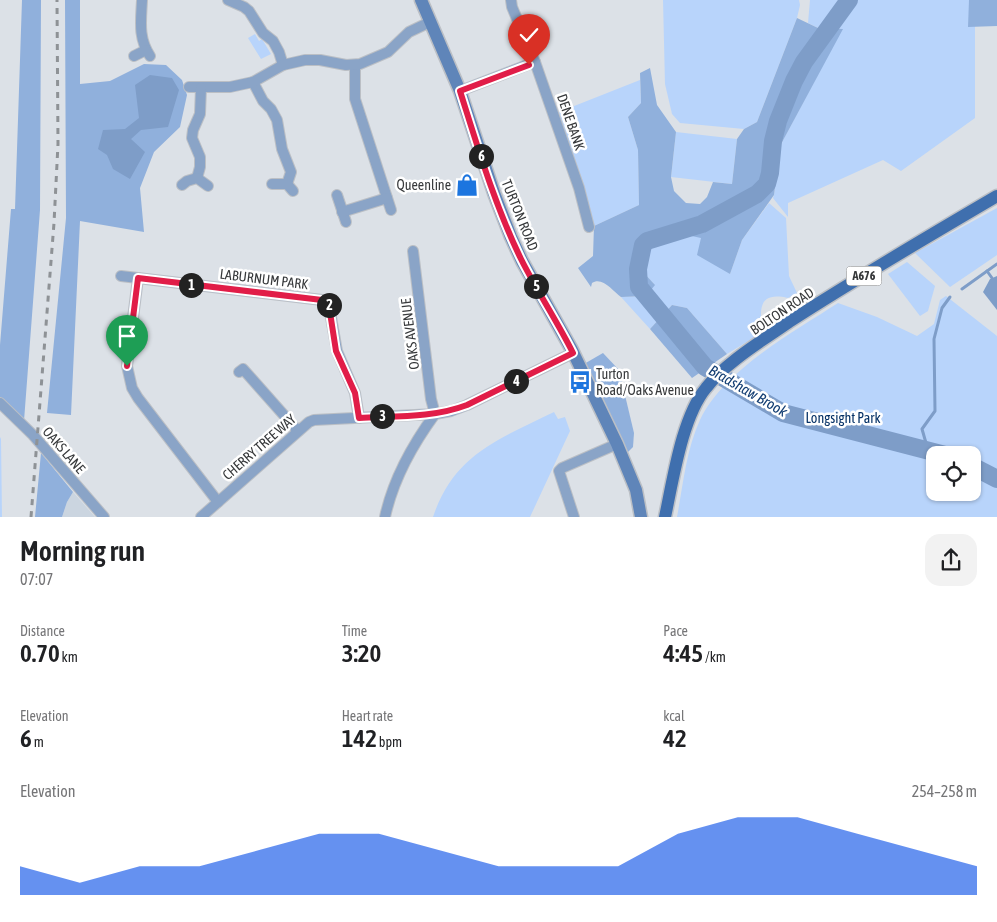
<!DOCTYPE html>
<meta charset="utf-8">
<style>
body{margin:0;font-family:"Asap Condensed",sans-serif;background:#f2f2f2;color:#202124;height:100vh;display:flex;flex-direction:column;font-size:19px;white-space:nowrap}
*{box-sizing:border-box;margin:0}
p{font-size:16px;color:#757577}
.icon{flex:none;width:28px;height:28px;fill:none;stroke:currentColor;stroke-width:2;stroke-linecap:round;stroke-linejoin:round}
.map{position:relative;height:517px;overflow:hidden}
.side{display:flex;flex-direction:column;background:#fff;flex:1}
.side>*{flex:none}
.tools{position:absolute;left:926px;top:446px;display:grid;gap:10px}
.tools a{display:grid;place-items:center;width:55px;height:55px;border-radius:10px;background:#fff;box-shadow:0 1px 4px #0004;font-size:25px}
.pin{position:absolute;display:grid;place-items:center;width:42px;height:42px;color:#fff;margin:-51px -21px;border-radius:50% 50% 50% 0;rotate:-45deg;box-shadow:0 0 5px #0007}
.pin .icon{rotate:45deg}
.km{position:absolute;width:25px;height:25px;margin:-12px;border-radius:50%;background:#222;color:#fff;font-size:14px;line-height:25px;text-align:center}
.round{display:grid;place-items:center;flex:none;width:52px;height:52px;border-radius:15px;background:#f2f2f2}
.headline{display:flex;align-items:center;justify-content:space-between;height:85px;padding:0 20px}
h1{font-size:28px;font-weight:600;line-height:38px}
.stats{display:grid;grid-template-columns:repeat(3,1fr);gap:8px;height:85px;padding:5px 20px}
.stats div{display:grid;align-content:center}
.stats b{font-size:25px;font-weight:600}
.stats small{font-size:14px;font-weight:400}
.stats p{font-size:14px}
.chart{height:140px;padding:10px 20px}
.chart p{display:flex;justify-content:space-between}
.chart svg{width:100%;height:90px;margin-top:5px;fill:#2563eb;opacity:.7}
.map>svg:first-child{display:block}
.built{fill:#cbd5e0}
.green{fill:#b8d4fb;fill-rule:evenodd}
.forest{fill:#90b0dc}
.water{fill:#7e9dc8}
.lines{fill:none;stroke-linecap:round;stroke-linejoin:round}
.stream{stroke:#7e9dc8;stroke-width:3}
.river{stroke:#7e9dc8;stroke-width:18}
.street-casing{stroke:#bbbfc5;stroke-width:12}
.secondary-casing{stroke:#bbbfc5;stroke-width:15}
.primary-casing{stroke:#bbbfc5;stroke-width:15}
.street{stroke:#8aa4c7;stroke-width:10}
.secondary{stroke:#5f85b9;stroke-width:12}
.primary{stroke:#3f6fae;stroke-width:12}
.rail{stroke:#8e9296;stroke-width:3;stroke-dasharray:6 6;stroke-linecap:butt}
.route-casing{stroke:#fff;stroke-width:10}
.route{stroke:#e11d48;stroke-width:6}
.labels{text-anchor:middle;stroke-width:5;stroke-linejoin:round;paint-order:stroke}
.shield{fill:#fff;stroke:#737476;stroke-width:1}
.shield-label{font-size:12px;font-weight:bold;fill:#37393b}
.street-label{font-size:14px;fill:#37393b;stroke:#fff}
.poi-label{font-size:14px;fill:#37393b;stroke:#fff;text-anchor:end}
.park-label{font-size:14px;fill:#043065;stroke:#fff}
.water-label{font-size:15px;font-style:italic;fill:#123d72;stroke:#fff}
</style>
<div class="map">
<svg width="997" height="517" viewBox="0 0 997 517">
<rect width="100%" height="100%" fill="#dce1e7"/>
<!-- built -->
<path class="built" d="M73,492l22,25h-33l5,-15z"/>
<!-- green -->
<g class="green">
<path d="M663,0h136l1,5 -3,13 -40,104 -13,7 -64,-6 -8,-9 -7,-30z"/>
<path d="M810,0h165v118l-74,53 -18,-11 -95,43v14l-15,-19 1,-3 6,-49 62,-117 -24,-1 -10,-5z"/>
<path d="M255,34l4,7 3,-2 9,15 -10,5 -13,-21z"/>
<path d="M640,80l1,23 -13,14 10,33 1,55 -45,21 -35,-114z"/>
<path d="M676,132l61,7 -5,45 -61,-7z"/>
<path d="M769,203l17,15 3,58 8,17 -9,5c-30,-7 -29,12 -25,34l-36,22 -40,-46 -15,-3 -22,24 -29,-32 25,-1 8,-12 -10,-11 5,-27 38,-11 14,2 29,37 12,-34z"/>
<path d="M997,208v47l-47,32 -35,-34z"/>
<path d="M907,262l28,24 -7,25 -8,5 -32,-42z"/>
<path d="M946,296l51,40v181h-320c6,-31 9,-67 23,-97 24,-50 92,-87 138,-117l39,14 40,19 17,-12 6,-24zM935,455h37v37h-37z"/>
<path d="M778,307l6,3 2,3 -14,9 -1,-10 1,-3z"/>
<path d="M554,412l4,7 7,-2 5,14 -40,86h-97c21,-63 66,-78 121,-105z"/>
<path d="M0,437l1,2 1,78h-2z"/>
</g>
<!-- forest -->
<g class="forest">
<path d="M22,0h19l-1,210 -16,211 -24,-24v-52l11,-136h4z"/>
<path d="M65,0h15v84l30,-3 34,-17 22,1 16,15 5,15 -7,32 -26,25 -14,36 4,44 -64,-11 -9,194 -24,-2 19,-195z"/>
<path d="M969,0h28v26l-29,1z"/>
<path d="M797,18l21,10 25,1 -63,117 -6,49 -32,45 -12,34 -33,-19 4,-17 -14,-3 -38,11 -5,27 11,12 -9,11 -25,1c-8,-6 -19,-21 -29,-14l-1,4 -13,-19 15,-12 1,-30 45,-21 -1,-55 -10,-33 13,-14 -1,-30 10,-5 7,37 19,27 -5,45 3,14 12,12 14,1 7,-7 6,-15 19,2 5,-45 7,-10 13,-7z"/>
<path d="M672,305l15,3 40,46 -35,24 -42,-49z"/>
<path d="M603,353l16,17 15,63 -1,14 -6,6 -43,-89z"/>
<path d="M41,453l32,39 -6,10 -5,15h-27z"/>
</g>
<!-- water -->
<g class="water">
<path d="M150,75l22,3 7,12 -11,37 -27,3 -10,9 14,13 -15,27 -17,-10 -6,-14 -9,-6 5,-19 22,-1 14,-11 -4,-33z"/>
<path d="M997,276v34l-14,-18 7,-13z"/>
</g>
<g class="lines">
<!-- stream -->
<g class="stream">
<path d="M987,271l5,7"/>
<path d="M962,289l35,-25"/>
<path d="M928,450l-6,-21 13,-18 -1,-72 8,-31 8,-11"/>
</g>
<!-- river -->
<g class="river">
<path d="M849,0l-45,62 -10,19 -16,40 -5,20 -3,32 -3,11 -10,10 -55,30 -55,17 -4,4 -5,24 1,18 66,80 78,46 162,42"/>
<path d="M972,466l25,13"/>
</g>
<defs>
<g id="street">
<path d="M142,0c-1,21 -4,38 8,56"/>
<path d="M228,0l16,7 5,4 14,22 10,8 6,11 4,13"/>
<path d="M511,0l1,7 23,55 44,126 10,39"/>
<path d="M134,56l12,-6"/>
<path d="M355,65v34l36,111"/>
<path d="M253,82l10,19 8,8 6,11 5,29 9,23 -4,12"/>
<path d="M189,87h41l23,-5 30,-17 22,-5h15l26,5 14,-1 28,-12 21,-20 21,-10"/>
<path d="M460,91l75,-29"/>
<path d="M197,178l3,-11v-10l-8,-19 1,-8 7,-16 1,-26"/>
<path d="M272,184h15l6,7"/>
<path d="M182,185l5,-4 10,-3 11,8"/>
<path d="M337,195l9,27"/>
<path d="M342,212l45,-14"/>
<path d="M121,276l201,24 7,6 8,45 18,42 4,25"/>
<path d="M138,278l-11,88 5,22 6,10 80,104"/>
<path d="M239,372l4,-3 55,62"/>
<path d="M0,403l33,32 71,82"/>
<path d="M201,517l108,-95 5,-2 121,-6 -4,-15 -18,-148"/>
<path d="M385,517c8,-37 28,-73 50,-103l16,-3 16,-6 106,-52"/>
<path d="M574,517l-15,-46 3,-3 55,-24"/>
</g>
<path id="secondary" d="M421,0l39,91 34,102 17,44 11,24 50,89 45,94 19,46 5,27"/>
<path id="primary" d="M665,517c8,-37 17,-100 41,-129 19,-25 57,-48 83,-66 68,-44 138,-85 208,-126"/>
</defs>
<!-- street casing -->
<use href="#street" class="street-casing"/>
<!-- secondary casing -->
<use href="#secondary" class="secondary-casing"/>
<!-- primary casing -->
<use href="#primary" class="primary-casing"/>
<!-- street -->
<use href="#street" class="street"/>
<!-- secondary -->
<use href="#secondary" class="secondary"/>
<!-- primary -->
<use href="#primary" class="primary"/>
<!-- rail -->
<path class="rail" d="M31,517l23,-294 4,-79 -1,-144"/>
</g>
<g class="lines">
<defs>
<path id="route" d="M127,366l11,-88 184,22 7,6 7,45 19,42 4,25c36,-2 74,0 108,-13l106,-52c-16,-32 -36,-62 -52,-94 -26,-53 -43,-111 -61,-168l69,-26"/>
</defs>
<!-- route casing -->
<use href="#route" class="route-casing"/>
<!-- route -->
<use href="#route" class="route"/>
</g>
<!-- icons -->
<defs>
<symbol id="shop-bare" viewBox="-9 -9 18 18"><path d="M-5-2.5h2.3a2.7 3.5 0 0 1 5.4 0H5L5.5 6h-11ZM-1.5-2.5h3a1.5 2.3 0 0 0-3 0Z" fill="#1c75df" stroke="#fff" stroke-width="2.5" paint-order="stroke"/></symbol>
<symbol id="bus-bare" viewBox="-9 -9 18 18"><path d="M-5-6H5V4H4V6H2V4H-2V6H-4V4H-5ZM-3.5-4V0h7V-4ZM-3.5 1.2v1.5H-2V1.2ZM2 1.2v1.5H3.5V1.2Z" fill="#1c75df" stroke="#fff" stroke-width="2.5" paint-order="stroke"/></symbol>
</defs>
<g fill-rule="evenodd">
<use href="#shop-bare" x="451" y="169" width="32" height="32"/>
<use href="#bus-bare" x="564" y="366" width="32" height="32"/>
</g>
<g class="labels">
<!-- shield labels -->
<rect class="shield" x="846.5" y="266.5" width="35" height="19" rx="4"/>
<g class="shield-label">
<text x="864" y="280">A676</text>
</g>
<!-- street labels -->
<g class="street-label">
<text transform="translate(571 122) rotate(71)" y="5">DENE BANK</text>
<text transform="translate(520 215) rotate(68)" y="5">TURTON ROAD</text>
<text transform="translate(264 279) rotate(7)" y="5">LABURNUM PARK</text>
<text transform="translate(782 311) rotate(-34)" y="5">BOLTON ROAD</text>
<text transform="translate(410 334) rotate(-97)" y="5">OAKS AVENUE</text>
<text transform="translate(259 447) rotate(-41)" y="5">CHERRY TREE WAY</text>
<text transform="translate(64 450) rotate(49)" y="5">OAKS LANE</text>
</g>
<!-- poi labels -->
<g class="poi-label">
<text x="451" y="190">Queenline</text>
<text x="596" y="379" text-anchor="start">Turton<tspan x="596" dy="16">Road/Oaks Avenue</tspan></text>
</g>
<!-- park labels -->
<g class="park-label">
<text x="843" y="423">Longsight Park</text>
</g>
<!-- water labels -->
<g class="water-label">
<text transform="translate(748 391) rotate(30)" y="5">Bradshaw Brook</text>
</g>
</g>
</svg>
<div class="tools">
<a><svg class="icon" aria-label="locate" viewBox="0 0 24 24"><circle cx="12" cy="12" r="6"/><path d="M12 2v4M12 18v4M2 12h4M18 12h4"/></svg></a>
</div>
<div class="pin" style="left:127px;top:366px;background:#1e9e55"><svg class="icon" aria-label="arrive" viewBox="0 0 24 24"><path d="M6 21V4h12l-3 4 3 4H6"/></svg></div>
<div class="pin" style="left:529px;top:65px;background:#d93025"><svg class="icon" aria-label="check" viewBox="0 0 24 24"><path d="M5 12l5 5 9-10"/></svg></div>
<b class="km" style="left:191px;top:285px">1</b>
<b class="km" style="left:329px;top:305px">2</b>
<b class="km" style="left:382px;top:416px">3</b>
<b class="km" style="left:516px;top:381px">4</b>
<b class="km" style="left:536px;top:286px">5</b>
<b class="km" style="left:481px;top:156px">6</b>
</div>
<section class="side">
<div class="headline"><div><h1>Morning run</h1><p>07:07</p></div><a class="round"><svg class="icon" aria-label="share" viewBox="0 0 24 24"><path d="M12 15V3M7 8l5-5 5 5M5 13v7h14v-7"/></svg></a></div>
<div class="stats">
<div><p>Distance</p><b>0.70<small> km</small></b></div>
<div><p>Time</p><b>3:20</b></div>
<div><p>Pace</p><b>4:45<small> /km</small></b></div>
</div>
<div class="stats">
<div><p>Elevation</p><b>6<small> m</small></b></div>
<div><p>Heart rate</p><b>142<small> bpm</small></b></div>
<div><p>kcal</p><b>42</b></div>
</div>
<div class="chart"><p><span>Elevation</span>254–258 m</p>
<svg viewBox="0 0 160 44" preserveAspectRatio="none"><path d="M0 44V30L10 38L20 30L30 30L40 22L50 14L60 14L70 22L80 30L90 30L100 30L110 14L120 6L130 6L140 14L150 22L160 30V44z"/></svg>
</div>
</section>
